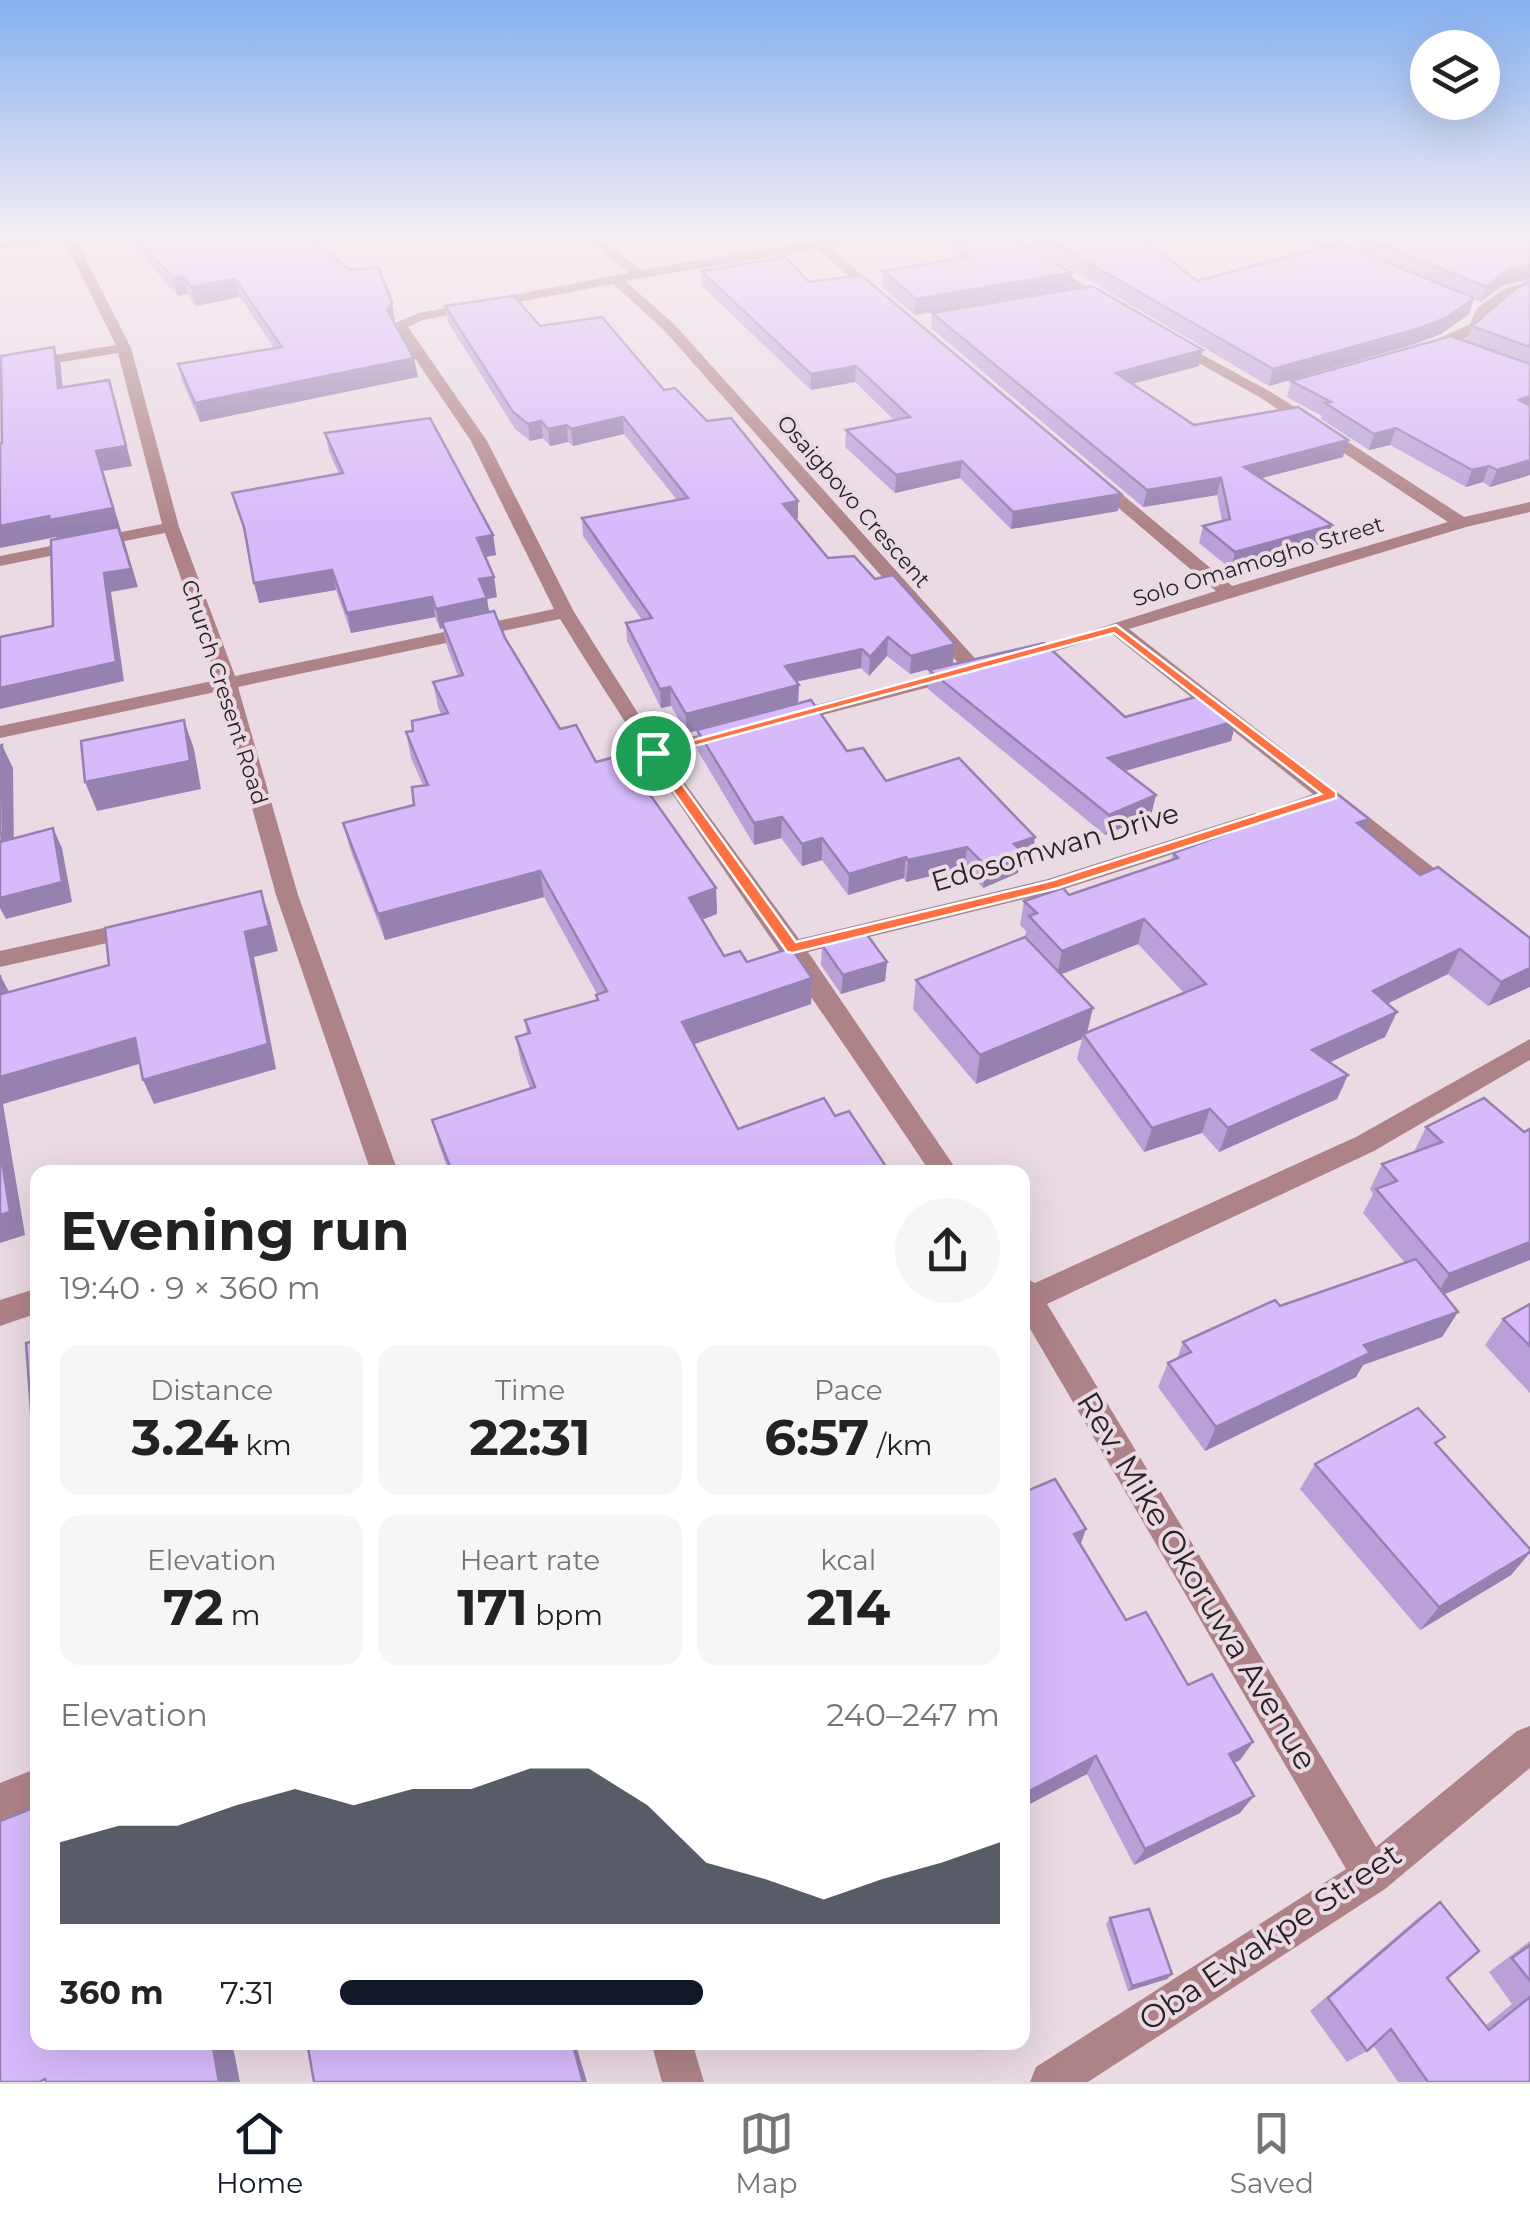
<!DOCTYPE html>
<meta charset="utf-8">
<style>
body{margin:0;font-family:Montserrat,sans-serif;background:#f6f6f6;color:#222;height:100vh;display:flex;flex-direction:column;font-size:38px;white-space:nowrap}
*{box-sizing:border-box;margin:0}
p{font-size:32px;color:#767676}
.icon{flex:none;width:55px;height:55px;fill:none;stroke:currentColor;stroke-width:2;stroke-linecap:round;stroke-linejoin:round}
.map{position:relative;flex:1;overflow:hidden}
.panel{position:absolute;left:30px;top:1165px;width:1000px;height:885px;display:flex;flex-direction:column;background:#fff;border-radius:20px;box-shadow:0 10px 40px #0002}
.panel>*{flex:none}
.fabs{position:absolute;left:1410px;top:30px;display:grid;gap:20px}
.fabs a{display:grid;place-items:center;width:90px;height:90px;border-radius:50%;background:#fff;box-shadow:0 10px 40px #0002;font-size:50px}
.pin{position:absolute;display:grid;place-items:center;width:85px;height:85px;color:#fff;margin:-42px;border:5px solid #fff;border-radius:50%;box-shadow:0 2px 10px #0007}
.round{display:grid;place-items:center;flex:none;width:105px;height:105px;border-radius:52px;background:#f6f6f6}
.overview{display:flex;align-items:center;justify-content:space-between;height:170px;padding:0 30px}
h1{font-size:55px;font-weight:700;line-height:75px}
.metrics{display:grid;grid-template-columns:repeat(3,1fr);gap:15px;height:170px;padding:10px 30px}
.metrics div{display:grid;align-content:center;border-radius:20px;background:#f6f6f6;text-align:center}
.metrics b{font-size:50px;font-weight:700}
.metrics small{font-size:28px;font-weight:400}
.metrics p{font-size:28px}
.chart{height:280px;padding:20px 30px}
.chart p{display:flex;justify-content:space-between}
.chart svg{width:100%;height:180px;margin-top:10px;fill:#111827;opacity:.7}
ul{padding:0 30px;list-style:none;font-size:32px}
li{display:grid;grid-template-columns:160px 120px 1fr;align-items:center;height:75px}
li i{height:25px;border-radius:12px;background:#111827}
.dock{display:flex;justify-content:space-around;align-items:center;height:140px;border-top:2px solid #e0e0e0;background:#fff;font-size:28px;color:#767676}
.dock a{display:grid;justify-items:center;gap:5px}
.dock .current{color:#111827}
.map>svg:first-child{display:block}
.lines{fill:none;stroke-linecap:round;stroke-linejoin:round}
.minor{fill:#ae8387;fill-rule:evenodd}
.wall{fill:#b9a0d9;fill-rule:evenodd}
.shaded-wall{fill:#9682b0}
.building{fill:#d7bafc;stroke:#9682b0;stroke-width:2.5}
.route{fill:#ff7043;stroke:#fff;stroke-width:2.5;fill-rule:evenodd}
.labels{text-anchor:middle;stroke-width:8;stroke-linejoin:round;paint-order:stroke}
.far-street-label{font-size:22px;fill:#292327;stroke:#eadae4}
.street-label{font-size:28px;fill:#292327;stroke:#eadae4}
.near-street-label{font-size:32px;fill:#292327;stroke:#eadae4}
</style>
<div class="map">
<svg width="1530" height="2082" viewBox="0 0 1530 2082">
<rect width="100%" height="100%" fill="#eadae4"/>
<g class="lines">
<!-- minor -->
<g class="minor">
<path d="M60,235l15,3 56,110 48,179 56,149 319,-67 -83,-168 -78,-115 2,-3 24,-10 210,-40 -48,-38h14l47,35 177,-30 70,-5 -59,12 54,47v6l-5,1 -62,-52 -192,32 49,43 307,341 3,4 -10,6 -7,-2 -303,-343 -51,-46 -190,36 -15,7 79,114 87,171 84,133 72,-18 10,6 -3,4 -72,19 134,183 249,-60 207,-66 11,7 -3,5 -202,65 -253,62 150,220h-28c-123,-185 -254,-364 -370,-553l-322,68 60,208 100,277h-27l-95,-277 -56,-204 -220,47v-12l217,-46 -52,-147 -165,33v-10l162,-32 -44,-171 -118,19v-8l116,-19 -51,-103 -65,7v-8z"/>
<path d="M989,235h15l113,71 -12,3z"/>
<path d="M1291,235h17l55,25 -10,3z"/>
<path d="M1530,281v8l-16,6 -26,18 -7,16 -29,17 -28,7 -7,-4 53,-25 7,-16 27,-19z"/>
<path d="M1175,340l96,52 193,125 66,-15v10l-64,15 -337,102 329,258 3,5 -3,5h-16l-330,-263 -92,28 -9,-6 205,-65 -129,-110v-6h12l133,111 216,-64 -187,-124 -91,-51v-6z"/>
<path d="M957,668l7,2v8l-176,46 -10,-6 3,-4z"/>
<path d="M135,921l12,8 -4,6 -143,32v-16z"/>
<path d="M1530,1039v21l-156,91 -327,153 329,543 141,-116 13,-5v42l-145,121 -297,193h-58l6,-15 310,-198 -324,-554v-39l13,7 321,-146z"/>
<path d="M38,1288v25l-38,13v-26z"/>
<path d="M38,1768v37l-38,16v-38z"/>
<path d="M651,2042h41l12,40h-42z"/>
</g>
</g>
<!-- wall -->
<g class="wall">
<path d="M124,235h184l41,35 43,32 3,19 -1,1 24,55 -218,45 -17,-39 -5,-19 96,-16 -34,-51 -44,9 -9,-12 -9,2z"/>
<path d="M1035,235h139l-28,6 51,40 162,-30 3,-14 168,-2v44l-27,6 -23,17 -6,-3 -5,15 -28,20 -29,11 -143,41 -235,-138z"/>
<path d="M953,243l119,30 -2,16 -155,26 -33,-28 1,-16 71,-11 -3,-2z"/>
<path d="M701,271l108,11 309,229 -107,18 -51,-51 -65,15 -50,-46 1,-17 48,-10 -39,-38 -44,8 -109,-104z"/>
<path d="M1530,281v194l-40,12 -7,-5 -17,5 -76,-42 -21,5 -48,-31 1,-3 -35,-19 4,-16 175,-40 6,-15z"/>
<path d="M445,306l95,20 124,64 134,128 -3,1 33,39 47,21 80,65 -2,19 -43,11 -23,-18 -18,20 -8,-8 -65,14 3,3 -1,18 49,48 39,30 146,77 -12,4 -2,11 -35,15 -19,-20 -58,14 -2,-4 -56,17 -26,-35 -20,6 -21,-28 -27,7 -56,-94 -1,-20 -10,2 -16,-27 -10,2 -34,-67 -1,-18 16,-3 -59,-84 -1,-18 95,-18 -53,-66 -51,12 -5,-4 -18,4 -7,-8 -13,3 -15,-12 -67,-107z"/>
<path d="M932,313l267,53 -67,18 62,41 149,32 -82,21 71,47 -5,17 -96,27 -32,-26 4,-17 19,-5 -5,-26 -74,12 -212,-179z"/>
<path d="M325,433l168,102 3,20 -11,2 12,40 -10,2 2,13 71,117 36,33 120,126 1,26 -15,6 22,36 88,22 -1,26 -117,40 44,85 97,-13 49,56h-435l-10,-27 -7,-25 98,-32 -9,-25 -5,-26 11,-3 -2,-14 71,-20v-5l1,-1 -53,-97 -159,43 -35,-91 -7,-26 71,-18 9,-20 -12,-27 -5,-26 7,-1 28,-17 -3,-7 -5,-25 25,-6 -11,-29 -4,-19 -3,1 -5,-12 -84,16 -15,-43 -77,13 -13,-68 -14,-42 107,-19 -10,-22z"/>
<path d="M929,670l196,47 111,4 -5,20 -106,30 31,24 -5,20 -46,20 -177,-146z"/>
<path d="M1369,819l-4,11 55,45 110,63 -42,68 -40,-32 -61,30 -2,33 -55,25 18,13 -11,24 -118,53 -17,-19 -58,19 -67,-93 5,-20 -106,45 -63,-75 3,-29 109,-43 1,-6 -6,-6 4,-24 45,-6 102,-34 2,-8 50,-18 2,-8zM1138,944l46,49 -97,39 -27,-58z"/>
<path d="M822,945l65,17 -2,19 -44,13 -20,-29z"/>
<path d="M1426,1127l98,5 -80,162 14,18 -16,25 -79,28 -7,12 -151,74 -47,-64 10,-24 9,-4 6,-17 222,-79 -42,-50 10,-19 -3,-5 12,-25 32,-12z"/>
<path d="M1530,1304v89l-45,-48 18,-26z"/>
<path d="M1315,1464l215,85v4l-19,22 -91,55 -120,-141z"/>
<path d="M1022,1493l64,36 -6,16 46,75 62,65 65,57 -13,18 -6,3 6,50 -106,52 -47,-91 -65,34z"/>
<path d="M1440,1902l7,76 38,48 27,-22 -23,-32 41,-31v141h-132l-25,-37 -6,6 -20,11 -37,-51 109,-94z"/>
<path d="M1110,1918l62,56 -5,5 -39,12 -22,-67z"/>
</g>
<!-- shaded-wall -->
<g class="shaded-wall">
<path d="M1130,235h44l-46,9z"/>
<path d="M1530,265v14l-27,6 -23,17 6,-15 22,-17z"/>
<path d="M1072,273l-2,16 -155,26 1,-16z"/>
<path d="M182,276l5,18 -9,2 -5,-18z"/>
<path d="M235,279l5,18 -44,9 -5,-19z"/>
<path d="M1474,298l-5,16 -28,20 -29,11 -143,41 4,-17z"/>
<path d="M392,302l3,19 -5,7 -3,-18z"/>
<path d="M54,347l7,19 3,41 -6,-19z"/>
<path d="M1203,350l-4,16 -86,23 3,-16z"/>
<path d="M414,358l4,19 -218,45 -5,-19z"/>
<path d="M856,366l-1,16 -44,8v-16z"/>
<path d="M109,380l23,86 -29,5 35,116 -27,5 13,89 -124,28v-21l116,-26 -60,-125 -56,11v-22l49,-10 47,-65z"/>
<path d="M1530,396v14l-11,-10z"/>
<path d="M623,417l1,17 -51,12 -2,-17z"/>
<path d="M541,421l2,17 -13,3 -2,-17z"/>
<path d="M567,425l1,17 -18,4 -2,-17z"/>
<path d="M1396,428l-6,17 -21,5 5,-16z"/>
<path d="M1348,440l-5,17 -104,27 5,-17z"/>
<path d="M1530,460v15l-40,12 7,-17z"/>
<path d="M962,461l-2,17 -65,15 1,-18z"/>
<path d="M1489,466l-6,16 -17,5 6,-17z"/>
<path d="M1221,478l-4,17 -74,12 4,-17z"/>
<path d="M1121,494l-3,17 -107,18 2,-17z"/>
<path d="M798,501v17l-15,4v-18z"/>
<path d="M1332,525l-5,17 -96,27 4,-17z"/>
<path d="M493,535l3,20 -16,3 -3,-20z"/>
<path d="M332,570l4,20 -77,13 -5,-20z"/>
<path d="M494,577l3,20 -10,2 3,20 -48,3 1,6 -3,1 -4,-20 43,-30z"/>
<path d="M432,597l3,20 -84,16 -4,-20z"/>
<path d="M888,637l-1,19 -18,20 1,-19z"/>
<path d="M955,644l-2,19 -43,11 1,-18z"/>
<path d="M862,649l-1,19 -77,16 1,-18z"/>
<path d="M799,685l-1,19 -111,29 -1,-19z"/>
<path d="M670,687l1,19 -10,2 -1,-19z"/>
<path d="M184,720l10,29 7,40 -104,22 -12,-29z"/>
<path d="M1236,721l-5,20 -128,36 5,-19z"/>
<path d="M2,745l11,23 1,89 -14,3z"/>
<path d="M1156,795l-5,20 -46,20 4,-20z"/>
<path d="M782,817l-1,21 -27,7v-22z"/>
<path d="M1369,819l-9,25 -3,-21z"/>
<path d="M53,828l9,20 10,54 -66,17 -6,-11v-10z"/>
<path d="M1035,837l-3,21 -12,4 -2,11 -35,15 3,-22 28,-22z"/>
<path d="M822,838v22l-20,6v-22z"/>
<path d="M967,847l-3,21 -58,14 2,-22z"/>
<path d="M906,857l-2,21 -56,17 1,-21z"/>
<path d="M540,871l4,26 -159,43 -7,-26z"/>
<path d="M716,888l1,26 -27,10 -1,-26z"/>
<path d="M261,891l8,24 9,36 -24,6 22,112 -122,35 -11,-24 102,-148z"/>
<path d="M1144,919l-6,25 -81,32 5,-25z"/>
<path d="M1460,949l-12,25 -86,42 11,-25z"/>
<path d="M887,962l-2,19 -44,13 2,-19z"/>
<path d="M1530,968v19l-42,19 13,-24z"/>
<path d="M0,975l13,24 -11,-5z"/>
<path d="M812,978l-1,26 -128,44 -1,-26z"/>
<path d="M1093,1008l-7,29 -3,-3 -1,5 -106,45 4,-29z"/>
<path d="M1397,1012l-12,25 -83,38 10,-25z"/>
<path d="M135,1038l11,24 -143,42 22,131 -25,8v-166z"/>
<path d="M1348,1075l-11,24 -118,53 9,-24z"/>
<path d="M1210,1109l-8,24 -58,19 8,-24z"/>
<path d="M885,1165l-1,7h-19z"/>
<path d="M1530,1242v18l-95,38 14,-24z"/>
<path d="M1458,1312l-16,25 -79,28 -7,12 -151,74 11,-24 148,-82z"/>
<path d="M38,1409v11l-7,-9z"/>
<path d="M1086,1529l-8,22 -4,-17z"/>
<path d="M1530,1552l-19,23 -91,55 19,-23z"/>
<path d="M1253,1742l-13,18 -24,11 13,-17z"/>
<path d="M1096,1756l-9,18 -65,34v-13z"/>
<path d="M1254,1796l-14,17 -106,52 11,-16z"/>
<path d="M1172,1974l-5,5 -39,12 4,-5z"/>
<path d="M212,2042h20l8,40h-21z"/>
<path d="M572,2042h3l12,40h-4z"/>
</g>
<!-- building -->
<g class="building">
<path d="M134,235h174l41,35 29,-3 14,35 -5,8 27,48 -219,45 -17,-39 104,-17 -47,-68 -44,8 -9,-11 -9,2z"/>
<path d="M1040,235h99l58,46 143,-38 134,55 -28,20 -29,11 -144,40z"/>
<path d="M1368,235h162v30l-22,5 -22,17 -124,-50z"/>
<path d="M1010,236l62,37 -156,26 -33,-28 87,-14 -17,-14z"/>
<path d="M785,257l24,25 52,-7 260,219 -108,18 -51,-51 -66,14 -50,-45 64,-13 -54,-51 -45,8 -110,-103z"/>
<path d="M1530,281v66l-58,-21 44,-38z"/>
<path d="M1092,286l111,64 -87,23 78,52 104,-18 50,33 -104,27 88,58 -97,27 -32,-26 27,-7 -9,-41 -74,12 -215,-177z"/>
<path d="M514,296l26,30 62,-9 62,73 11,-2 32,33 24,-3 67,83 -15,3 45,54 26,-2 21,23 18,-4 62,69 -44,12 -23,-19 -18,20 -8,-8 -77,17 14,19 -113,29 -16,-27 -10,2 -34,-66 26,-5 -70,-100 106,-20 -65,-81 -52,12 -4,-4 -19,4 -7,-8 -13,3 -15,-12 -68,-106z"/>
<path d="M1451,336l79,28v32l-11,4 11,6v54l-33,10 -8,-4 -17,4 -76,-42 -22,6 -49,-31 6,-1 -40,-21z"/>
<path d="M54,347l4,41 51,-8 17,66 -30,5 17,57 -63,12 -1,-4 -49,10v-82l2,-1 -1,-87z"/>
<path d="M430,418l63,117 -16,3 17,39 -15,2 8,19 -51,11 -4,-12 -85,16 -15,-43 -78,13 -10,-56 -12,-34 111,-20 -18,-40z"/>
<path d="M118,527l13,42 -27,4 12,89 -116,26v-51l53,-11 -2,-86z"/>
<path d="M494,611l11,27 55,91 16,-4 20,37 26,-7 94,133 -27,10 35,58 16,-5 7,11 44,-14 21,30 -130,44 56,107 86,-31 11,18 14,-5 36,54 -20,7h-413l-20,-52 103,-33 -19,-50 14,-4 -5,-13 73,-20 -2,-5 11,-4 -67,-120 -162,43 -35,-91 71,-18 -2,-18 16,-2 -22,-53 7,-1 -1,-10 36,-8 -15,-31 30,-7 -21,-53z"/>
<path d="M1044,643l81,74 81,-23 30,27 -128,37 48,37 -47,20 -180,-145z"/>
<path d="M811,700l36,51 16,-3 23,33 73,-23 76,79 -21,7 7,7 -35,15 -19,-19 -59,13 -2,-3 -57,17 -27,-36 -20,6 -20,-27 -28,6 -57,-93z"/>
<path d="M184,720l6,41 -105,21 -4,-41z"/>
<path d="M2,745l1,88 -3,1v-88z"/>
<path d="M1331,789l38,30 -12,4 63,52 18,-8 92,71v30l-29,14 -41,-33 -87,42 24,21 -85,38 36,25 -120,53 -18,-19 -58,19 -69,-94 123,-50 -62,-65 -82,32 -33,-35 8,-3 -13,-12 39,-13 6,7 109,-37 -5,-5 58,-21 -6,-5z"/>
<path d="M53,828l9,54 -62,16v-56z"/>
<path d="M261,891l8,35 -24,6 23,112 -125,36 -8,-42 -135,39v-102l2,19 107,-29 -4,-37z"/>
<path d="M865,932l22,30 -44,13 -21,-30z"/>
<path d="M1025,937l68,71 -113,47 -64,-75z"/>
<path d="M1484,1098l40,34 6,-3v113l-81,32 -73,-85 21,-8 -15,-17 60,-22 -16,-15z"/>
<path d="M0,1149l10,63 -10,3z"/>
<path d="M1416,1259l42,53 -94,33 6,8 -154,74 -48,-64 23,-11 -8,-10 92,-42 5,6z"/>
<path d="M1530,1304v42l-27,-27z"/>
<path d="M38,1340v69l-7,2 -5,-68z"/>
<path d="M1418,1408l27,29 -10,6 95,106v3l-91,55 -124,-143z"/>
<path d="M1055,1479l31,50 -12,5 52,86 20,-8 42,73 24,-11 41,68 -24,12 25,42 -109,53 -49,-93 -74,39v-302z"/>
<path d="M38,1806v236h174l7,40h-173l-1,-3 -6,3h-39v-261z"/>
<path d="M1440,1902l39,49 -32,27 42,52 41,-33v85h-102l-37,-53 -24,22 -39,-53z"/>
<path d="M1149,1909l23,65 -40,12 -22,-68z"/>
<path d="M1530,1945v36l-18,-23z"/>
<path d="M307,2042h265l11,40h-269z"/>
</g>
<!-- sky -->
<linearGradient id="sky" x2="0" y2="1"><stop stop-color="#86b1f0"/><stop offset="0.45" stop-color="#f6eef3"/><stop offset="1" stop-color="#f6eef3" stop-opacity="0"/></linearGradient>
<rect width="1530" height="527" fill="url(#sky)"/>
<!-- route -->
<path class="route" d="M1116,625l220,167v6l-278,90 -265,65 -6,-1 -141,-199zM1114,633l207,161 -271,87 -254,61 -135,-187z"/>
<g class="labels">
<!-- far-street labels -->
<g class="far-street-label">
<text transform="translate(854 501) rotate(49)" y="8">Osaigbovo Crescent</text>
<text transform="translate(1258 561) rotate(-17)" y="8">Solo Omamogho Street</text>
<text transform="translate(225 692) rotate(72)" y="8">Church Cresent Road</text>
</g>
<!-- street labels -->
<g class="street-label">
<text transform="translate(1055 847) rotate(-16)" y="10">Edosomwan Drive</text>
</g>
<!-- near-street labels -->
<g class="near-street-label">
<text transform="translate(1197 1581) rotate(59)" y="11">Rev. Mike Okoruwa Avenue</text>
<text transform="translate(1270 1937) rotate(-34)" y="11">Oba Ewakpe Street</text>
</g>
</g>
</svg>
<div class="fabs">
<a><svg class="icon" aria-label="layers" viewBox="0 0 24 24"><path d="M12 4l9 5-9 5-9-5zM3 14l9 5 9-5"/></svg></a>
</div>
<div class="pin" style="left:653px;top:753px;background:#1e9e55"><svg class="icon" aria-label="arrive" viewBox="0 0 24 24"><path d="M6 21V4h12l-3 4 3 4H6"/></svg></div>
<section class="panel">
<div class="overview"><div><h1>Evening run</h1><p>19:40 · 9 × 360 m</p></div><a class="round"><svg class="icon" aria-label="share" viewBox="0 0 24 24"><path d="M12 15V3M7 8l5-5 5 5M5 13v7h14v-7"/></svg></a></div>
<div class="metrics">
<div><p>Distance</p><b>3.24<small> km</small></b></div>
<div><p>Time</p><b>22:31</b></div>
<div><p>Pace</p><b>6:57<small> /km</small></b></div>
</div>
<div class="metrics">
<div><p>Elevation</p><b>72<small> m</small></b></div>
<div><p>Heart rate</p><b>171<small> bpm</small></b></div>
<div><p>kcal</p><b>214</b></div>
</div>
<div class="chart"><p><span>Elevation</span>240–247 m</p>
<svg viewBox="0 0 160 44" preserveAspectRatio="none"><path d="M0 44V24L10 20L20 20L30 15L40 11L50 15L60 11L70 11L80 6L90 6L100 15L110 29L120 33L130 38L140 33L150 29L160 24V44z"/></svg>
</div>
<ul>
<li><b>360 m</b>7:31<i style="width:55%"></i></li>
</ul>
</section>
</div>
<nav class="dock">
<a class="current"><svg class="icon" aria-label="home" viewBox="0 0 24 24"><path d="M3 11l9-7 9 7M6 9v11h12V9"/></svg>Home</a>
<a><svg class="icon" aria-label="map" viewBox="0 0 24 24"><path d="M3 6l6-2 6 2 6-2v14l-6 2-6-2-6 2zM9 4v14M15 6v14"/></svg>Map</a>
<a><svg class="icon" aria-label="saved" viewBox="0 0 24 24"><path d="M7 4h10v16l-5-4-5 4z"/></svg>Saved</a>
</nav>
